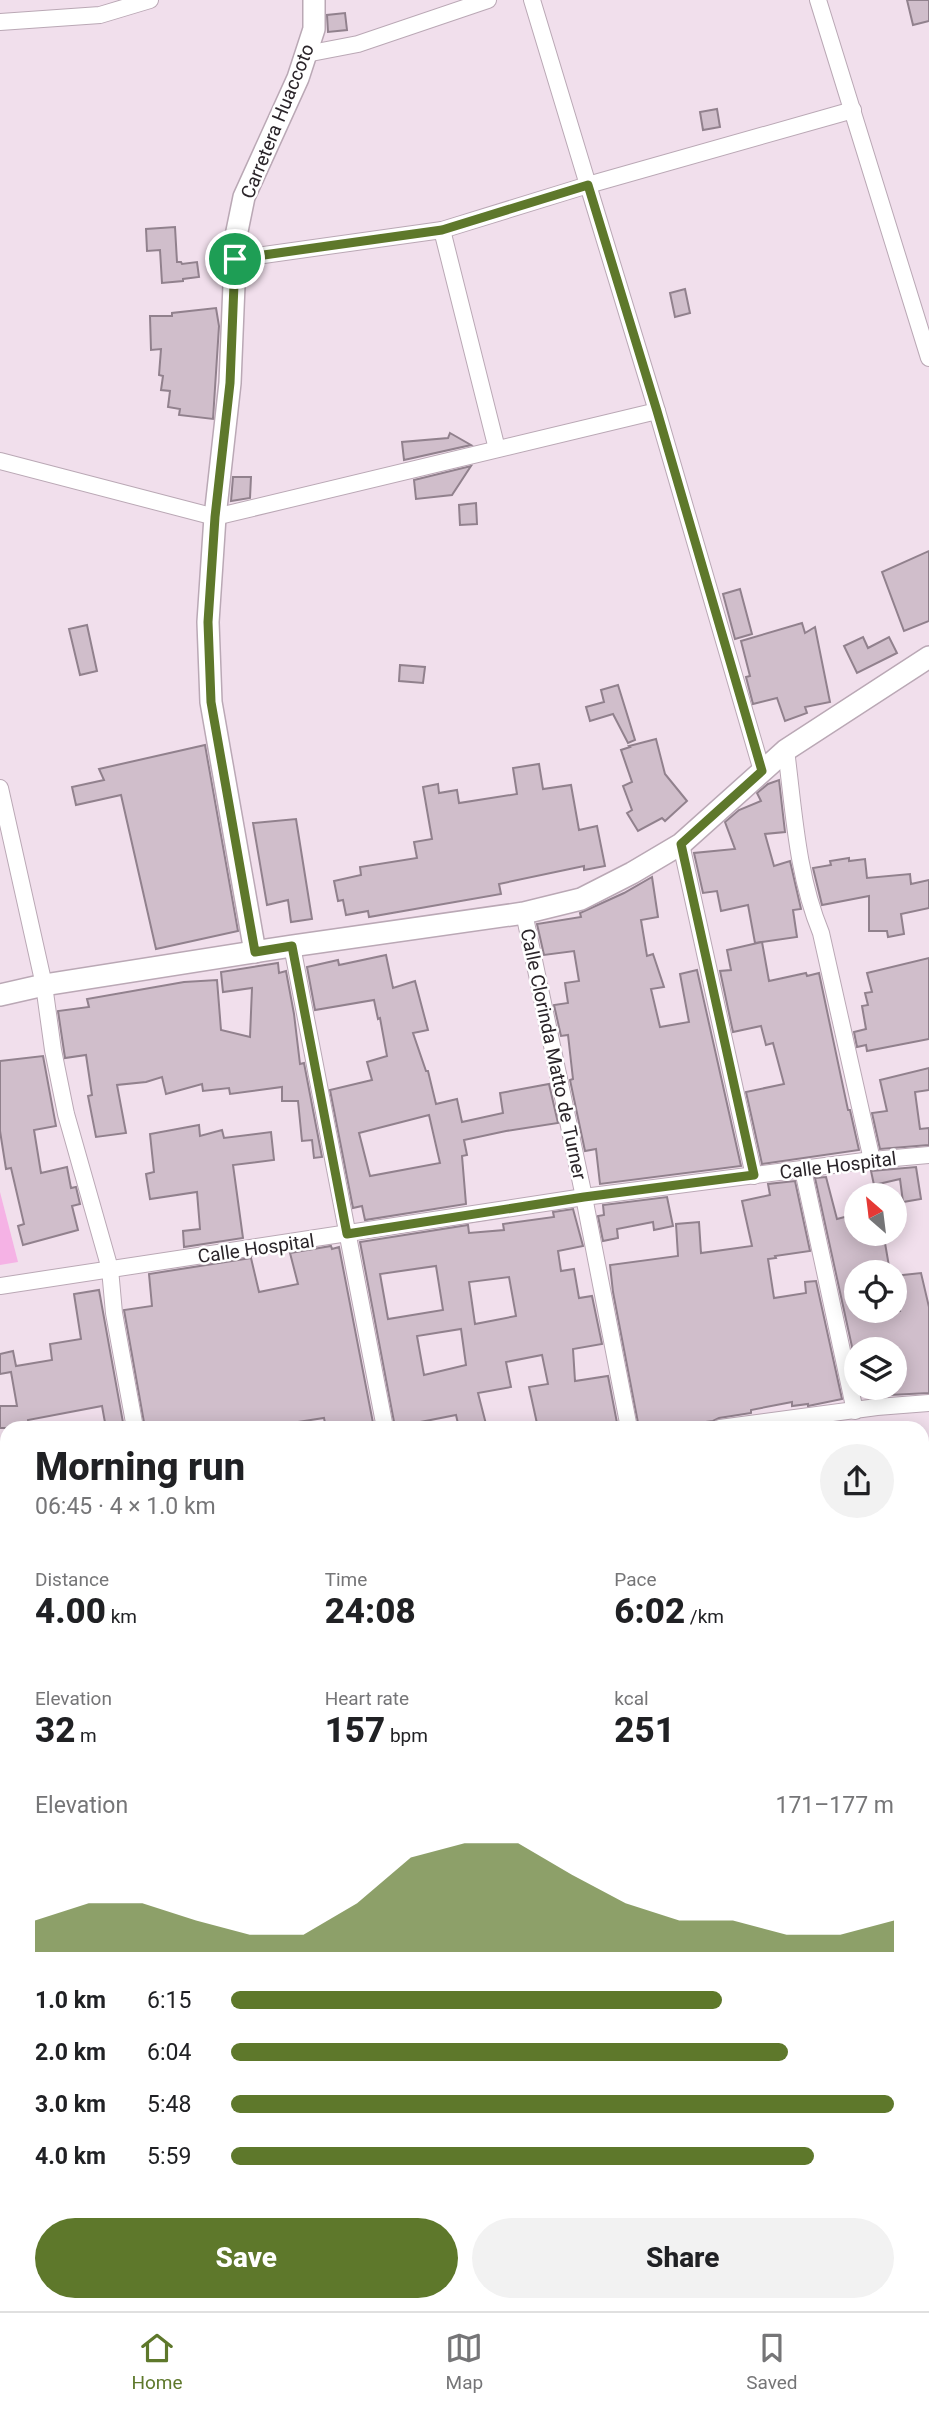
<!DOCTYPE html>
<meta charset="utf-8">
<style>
body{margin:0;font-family:Roboto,sans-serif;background:#f2f2f2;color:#202124;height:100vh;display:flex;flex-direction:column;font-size:26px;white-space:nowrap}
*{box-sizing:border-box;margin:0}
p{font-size:23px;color:#757577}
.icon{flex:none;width:38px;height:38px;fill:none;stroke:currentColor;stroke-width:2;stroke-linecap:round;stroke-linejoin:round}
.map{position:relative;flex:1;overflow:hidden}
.sheet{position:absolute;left:0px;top:1421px;width:929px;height:891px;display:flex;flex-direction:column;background:#fff;border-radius:21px 21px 0 0;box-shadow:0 4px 18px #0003}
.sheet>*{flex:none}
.needle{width:46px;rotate:332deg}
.tools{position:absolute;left:844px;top:1183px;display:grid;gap:14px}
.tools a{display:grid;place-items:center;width:63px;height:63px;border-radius:50%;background:#fff;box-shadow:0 4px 18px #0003;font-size:35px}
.pin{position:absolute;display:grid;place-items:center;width:60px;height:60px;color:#fff;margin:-30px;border:4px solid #fff;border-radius:50%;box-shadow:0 2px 7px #0007}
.round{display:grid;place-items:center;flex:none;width:74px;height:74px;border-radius:37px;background:#f2f2f2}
.head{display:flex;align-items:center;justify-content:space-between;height:119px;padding:0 35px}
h1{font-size:38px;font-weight:800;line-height:52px}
.figures{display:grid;grid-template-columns:repeat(3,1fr);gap:10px;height:119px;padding:7px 35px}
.figures div{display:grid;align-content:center}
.figures b{font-size:35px;font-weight:800}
.figures small{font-size:19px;font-weight:400}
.figures p{font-size:19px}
.chart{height:196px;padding:14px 35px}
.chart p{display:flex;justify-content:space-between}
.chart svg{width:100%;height:126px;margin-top:7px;fill:#5e782b;opacity:.7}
.primary-button{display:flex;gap:14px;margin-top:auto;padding:14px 35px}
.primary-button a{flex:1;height:80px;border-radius:42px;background:#5e782b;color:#fff;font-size:28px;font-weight:800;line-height:80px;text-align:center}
.primary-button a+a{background:#f2f2f2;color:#202124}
ul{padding:0 35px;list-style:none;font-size:23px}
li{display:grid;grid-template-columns:112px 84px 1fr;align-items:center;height:52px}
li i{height:18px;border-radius:9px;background:#5e782b}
.tabs{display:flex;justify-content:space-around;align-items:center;height:98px;border-top:2px solid #e0e0e0;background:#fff;font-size:19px;color:#757577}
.tabs a{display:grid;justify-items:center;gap:4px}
.tabs .current{color:#5e782b}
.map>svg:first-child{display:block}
.green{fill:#f5b2e5}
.building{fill:#d0becb;stroke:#91818d;stroke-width:2;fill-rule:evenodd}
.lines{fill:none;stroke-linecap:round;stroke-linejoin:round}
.minor-casing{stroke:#baa8b5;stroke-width:18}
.tertiary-casing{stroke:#baa8b5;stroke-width:24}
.minor{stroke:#fff;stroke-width:16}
.tertiary{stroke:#fff;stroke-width:21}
.route-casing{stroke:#fff;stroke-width:14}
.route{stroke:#5e782b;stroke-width:9}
.labels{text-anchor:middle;stroke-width:5;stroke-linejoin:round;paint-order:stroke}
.street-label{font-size:19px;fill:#2a2429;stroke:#fff}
</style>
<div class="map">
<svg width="929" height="2311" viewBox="0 0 929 2311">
<rect width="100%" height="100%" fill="#f1dfec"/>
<!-- green -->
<path class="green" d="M0,1192l18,70 -18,3z"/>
<!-- building -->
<g class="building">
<path d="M907,0h22v21l-16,4z"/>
<path d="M345,13l2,17 -19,2 -1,-17z"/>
<path d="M717,109l3,18 -17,3 -3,-18z"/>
<path d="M175,227l2,35h4l1,2 15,-2 2,15 -16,2v2l-21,2 -2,-33 -13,1 -1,-22z"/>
<path d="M685,289l5,24 -15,4 -5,-24z"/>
<path d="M216,308l3,18 -6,93 -34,-4 1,-6 -12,-2 2,-16 -9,-1 2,-14 -4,-1 2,-26 -10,1 -1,-34h22v-3z"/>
<path d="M450,433l21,12 -67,15 -2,-18 46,-4z"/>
<path d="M471,466l-19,29 -36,4 -2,-19z"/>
<path d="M233,477h18l-1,21 -19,3z"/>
<path d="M476,503l1,21 -17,1 -1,-20z"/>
<path d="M929,551v70l-25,10 -22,-59z"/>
<path d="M740,589l12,45 -17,5 -12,-45z"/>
<path d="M802,623l3,10 10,-6 15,75 -25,5 2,6 -22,8 -8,-23 -24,6 -7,-27 4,-1 -9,-35z"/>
<path d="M87,625l10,46 -17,4 -11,-46z"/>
<path d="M863,637l5,11 21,-11 8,16 -40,20 -13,-27z"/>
<path d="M400,665l25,2 -2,16 -24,-2z"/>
<path d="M618,685l17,55 -7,3 -15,-29 -23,7 -4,-14 18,-5 -3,-12z"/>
<path d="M656,739l9,35 22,27 -22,20 -3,-3 -24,13 -11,-18 5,-3 -9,-24 9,-4 -11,-32 9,-3 -1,-1z"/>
<path d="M205,745l33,186 -82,18 -35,-154 -45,10 -4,-18 32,-7 -5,-11z"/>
<path d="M539,764l4,25 28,-4 8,45 18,-4 8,40 -21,4v-4l-85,18 2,10 -132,23 -1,-6 -22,4 -3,-15 -5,1 -4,-20 27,-6 -1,-8 57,-9 -3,-16 18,-3 -9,-52 15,-3 1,9 18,-3 2,13 58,-9 -4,-26z"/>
<path d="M779,780l6,52 -20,2 9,32 16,-5 11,48 -8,1 4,27 -42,6 -7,-38 -27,6 -4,-20 -14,2 -9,-40 41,-4 -10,-27 14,-12 22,-9 -4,-8 11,-9z"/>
<path d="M296,819l16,100 -21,3 -3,-22 -21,5 -14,-82z"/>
<path d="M849,858v3l16,-2 2,19 43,-4 1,10 18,-4v28l-28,6 3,20 -16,3 -1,-6h-18v-35l-47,9 -9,-37 18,-3 -1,-4z"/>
<path d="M652,877l6,40 -17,3 6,36 6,-2 11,33 -13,2 9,38 29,-5 -9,-48 17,-4 44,196 -141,18 -4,-35 -11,2 -15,-71 3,-1 -5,-44 -7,1 -7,-31 14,-2 -3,-20 14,-2 -5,-30 -30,4 -7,-31 44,-7 -1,-4 44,-20z"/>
<path d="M762,942l7,39 37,-8 1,3 12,-3 29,137h2l9,40 -97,14 -16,-72 38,-8 -11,-41 -7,2 -5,-19 -28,6 -13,-61 11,-1 -4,-20z"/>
<path d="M386,955l7,33 22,-7 13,49 -15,3 13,38h2l8,33 21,-5 5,23 41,-9 -3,-20 49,-9 9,39 -52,8 -42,9 3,15 -5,1 4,48 -101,16 -3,-14 -9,2 -23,-118 42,-10 -5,-18 20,-6 -7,-38 -2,1 -4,-19 -59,10 -8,-43 31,-7 1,5zM429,1115l11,48 -70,13 -11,-43z"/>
<path d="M929,958v81l-62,12 -1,-6 -9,2 -3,-15 12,-3 -4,-23 6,-1 -3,-12 7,-1 -5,-19z"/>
<path d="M278,963l1,10 7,-2 8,43 6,50 4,-1 18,94 -8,1 -2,-18 -10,1 -4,-40h-16v-14l-52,7 -1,-6 -26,3 -1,-7 -36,10 -4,-17 -16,5 -29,3 9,48 -30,4 -8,-41 4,-1 -6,-40 -21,3 -7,-47 31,-4 -2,-8 97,-17 33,-2 4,50 29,7 2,-49 -29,4 -2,-20z"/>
<path d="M43,1056l13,70 -22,4 7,43 26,-6 4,21 5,-1 4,17 -8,2 6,24 -55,15 -5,-19 6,-2 -13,-56 -5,1 -6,-38v-70z"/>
<path d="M929,1068v22l-14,2 5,37 9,-1v17l-49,4 -8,-36 15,-2 -7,-31z"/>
<path d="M199,1125l1,11 22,-6 2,8 47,-6 3,28 -41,5 10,73 -59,9 -1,-16 17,-2 -3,-37 -47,7 -4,-25 8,-2 -4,-38z"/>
<path d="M916,1167l5,32 -18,3 -3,-23 -26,6 -3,-14z"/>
<path d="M826,1177l11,42 19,-5v20h22l1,9h6l5,29h-34v39h44l-6,-35 27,-3 8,34v86l-39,2 -2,-7h6v-39h-38v16l-41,-187z"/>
<path d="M795,1181l15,70 -35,5 1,2 -8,1 6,39 32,-5 -1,-11 11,-1 26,118 -34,7v-2l-16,2v-4l-41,8v3l-32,5 -6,3 -30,4 -1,-2 -26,5h-17l-26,-136 -3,-27 68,-9 -2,-32 23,-2 2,31 51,-7 -10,-45 28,-6 -2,-11z"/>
<path d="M667,1197l6,29 -19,4 -1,-8 -36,7 1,9 -15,3 -5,-25 6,-1 -1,-10z"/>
<path d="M573,1209l10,37 -25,5 3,20 13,-2 5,29 13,-2 10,48 -29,5 2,32 33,-5 10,52h-80l-9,-41 19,-3 -6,-29 -36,7 5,25 -33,6 9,35h-28l-3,-13 -61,12 -35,-185 108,-17 1,8 35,-3 -1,-6 51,-7 -1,-5zM436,1266l7,44 -55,9 -8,-45zM509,1277l7,39 -41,8 -6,-42zM461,1329l5,36 -42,10 -7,-39z"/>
<path d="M331,1246l1,3 7,-2 35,181h-48l-2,-10 -33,5 1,5h-47l-1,-5 -34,5h-65l-21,-118 28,-4 -3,-32 102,-16 8,34 39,-8 -8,-31z"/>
<path d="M99,1290l25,138h-18l-4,-22 -74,14 1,8h-29v-22h17l-6,-34 -11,2v-20l13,-3 3,15 36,-6 -2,-16 31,-5 -7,-45z"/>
</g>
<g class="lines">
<defs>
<g id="minor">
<path d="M532,0l56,185 265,-75"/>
<path d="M818,0l111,358"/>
<path d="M0,22l100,-7 50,-15"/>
<path d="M306,54l52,-10 130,-44"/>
<path d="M442,230l55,219"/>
<path d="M657,411l105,360"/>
<path d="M0,461l215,56 442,-106 -69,-226 -146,45 -207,29"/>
<path d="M786,750c8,62 11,125 35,183l51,227"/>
<path d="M0,788l44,197 9,65 13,64 44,155 4,44 21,115"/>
<path d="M681,844l73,332"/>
<path d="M524,913l60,284 45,231"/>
<path d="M292,946l93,482"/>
<path d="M803,1170l52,241"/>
<path d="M0,1286l584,-89 288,-37 57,-5"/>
<path d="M720,1428l157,-21 52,-4"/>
<path d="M0,1531l7,-1"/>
<path d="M922,1649l7,-1"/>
<path d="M0,1778l7,-1"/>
<path d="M922,1793l7,32"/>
<path d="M922,1853l7,-1"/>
<path d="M0,2010l7,-1"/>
<path d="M922,2118l7,-1"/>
<path d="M0,2255l7,-1"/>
<path d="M57,2305l1,6"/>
<path d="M180,2305l1,6"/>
<path d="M307,2305l1,6"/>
<path d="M425,2305l1,6"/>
<path d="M546,2305l1,6"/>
<path d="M672,2305l1,6"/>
<path d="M792,2305l1,6"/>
<path d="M907,2305l1,6"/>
</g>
<g id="tertiary">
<path d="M255,952l-44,-250 -3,-80 7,-105 15,-134 6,-147 8,-39 54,-119 16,-49v-29"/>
<path d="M0,995l44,-10 248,-39 232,-33 57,-14 51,-26 49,-29 105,-94 143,-93"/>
</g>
</defs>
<!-- minor casing -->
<use href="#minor" class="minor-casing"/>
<!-- tertiary casing -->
<use href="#tertiary" class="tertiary-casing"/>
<!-- minor -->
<use href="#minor" class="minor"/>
<!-- tertiary -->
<use href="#tertiary" class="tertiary"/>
</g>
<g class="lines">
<defs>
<path id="route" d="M588,185l69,226 105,360 -81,73 73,331 -170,22 -237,37 -55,-288 -37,6 -44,-250 -3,-80 7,-105 15,-134 5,-124 207,-29z"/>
</defs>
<!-- route casing -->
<use href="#route" class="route-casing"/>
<!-- route -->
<use href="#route" class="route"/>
</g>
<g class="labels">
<!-- street labels -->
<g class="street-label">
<text transform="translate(277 121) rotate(-68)" y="7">Carretera Huaccoto</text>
<text transform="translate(554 1054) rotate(78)" y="7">Calle Clorinda Matto de Turner</text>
<text transform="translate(838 1165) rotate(-7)" y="7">Calle Hospital</text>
<text transform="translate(256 1248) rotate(-8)" y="7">Calle Hospital</text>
</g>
</g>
</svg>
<div class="tools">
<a><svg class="needle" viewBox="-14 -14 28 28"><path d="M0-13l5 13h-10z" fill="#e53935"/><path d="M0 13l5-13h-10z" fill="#757577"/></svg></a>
<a><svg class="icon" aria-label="locate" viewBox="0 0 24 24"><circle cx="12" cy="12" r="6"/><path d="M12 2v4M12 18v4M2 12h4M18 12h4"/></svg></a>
<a><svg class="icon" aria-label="layers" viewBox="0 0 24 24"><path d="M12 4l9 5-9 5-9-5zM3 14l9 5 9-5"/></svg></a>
</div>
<div class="pin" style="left:235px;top:259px;background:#1e9e55"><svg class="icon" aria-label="arrive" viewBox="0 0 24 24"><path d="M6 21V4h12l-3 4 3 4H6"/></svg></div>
<section class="sheet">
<div class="head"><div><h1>Morning run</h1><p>06:45 · 4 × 1.0 km</p></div><a class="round"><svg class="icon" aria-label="share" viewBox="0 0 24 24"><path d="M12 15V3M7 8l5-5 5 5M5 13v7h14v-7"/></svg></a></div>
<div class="figures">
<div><p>Distance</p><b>4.00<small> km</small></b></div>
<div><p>Time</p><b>24:08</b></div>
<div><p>Pace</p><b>6:02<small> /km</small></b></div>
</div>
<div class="figures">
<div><p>Elevation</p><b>32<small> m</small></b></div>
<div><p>Heart rate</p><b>157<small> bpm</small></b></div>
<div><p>kcal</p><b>251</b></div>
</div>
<div class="chart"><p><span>Elevation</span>171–177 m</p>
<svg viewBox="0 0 160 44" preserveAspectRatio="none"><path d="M0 44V33L10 27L20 27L30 33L40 38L50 38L60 27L70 11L80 6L90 6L100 17L110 27L120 33L130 33L140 38L150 38L160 33V44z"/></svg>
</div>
<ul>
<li><b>1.0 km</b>6:15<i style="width:74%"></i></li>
<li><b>2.0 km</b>6:04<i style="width:84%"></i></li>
<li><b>3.0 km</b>5:48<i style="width:100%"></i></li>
<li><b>4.0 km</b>5:59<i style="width:88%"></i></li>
</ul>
<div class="primary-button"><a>Save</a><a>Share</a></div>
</section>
</div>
<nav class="tabs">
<a class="current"><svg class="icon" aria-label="home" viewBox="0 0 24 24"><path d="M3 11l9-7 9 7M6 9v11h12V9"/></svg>Home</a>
<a><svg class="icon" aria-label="map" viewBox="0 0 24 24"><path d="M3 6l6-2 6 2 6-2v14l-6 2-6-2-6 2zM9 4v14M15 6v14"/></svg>Map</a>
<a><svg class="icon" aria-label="saved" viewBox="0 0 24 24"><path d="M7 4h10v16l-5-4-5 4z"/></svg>Saved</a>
</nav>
